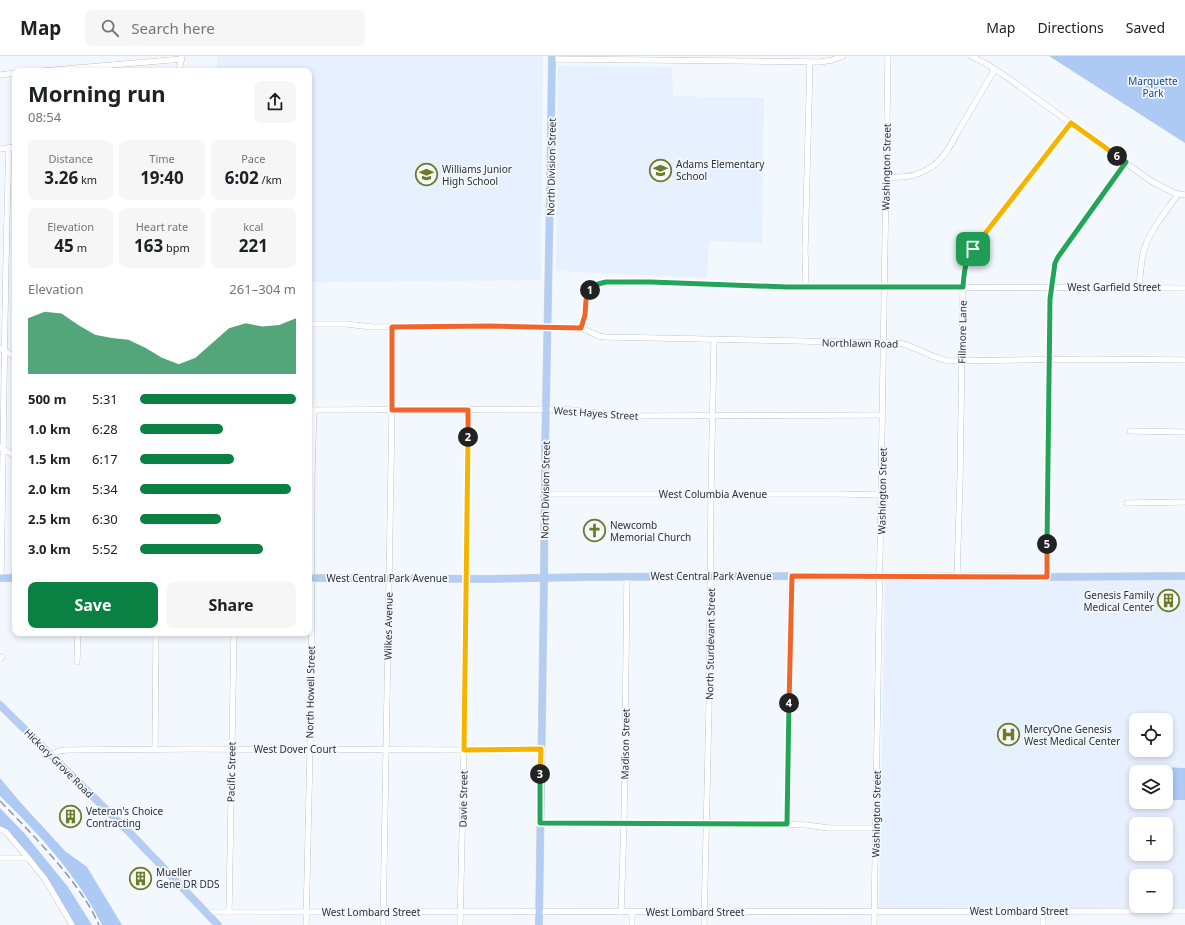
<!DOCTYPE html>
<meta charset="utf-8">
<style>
body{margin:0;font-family:"Noto Sans",sans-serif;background:#f6f6f6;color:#202124;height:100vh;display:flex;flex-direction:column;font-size:15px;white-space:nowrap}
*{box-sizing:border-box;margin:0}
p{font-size:13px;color:#757577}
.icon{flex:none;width:22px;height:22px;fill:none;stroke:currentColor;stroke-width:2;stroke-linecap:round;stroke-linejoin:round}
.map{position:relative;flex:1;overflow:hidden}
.sheet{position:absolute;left:12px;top:12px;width:300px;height:568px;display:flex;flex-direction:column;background:#fff;border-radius:8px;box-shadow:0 2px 6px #0003}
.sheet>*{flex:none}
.tools{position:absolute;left:1129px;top:657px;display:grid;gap:8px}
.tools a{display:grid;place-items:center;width:44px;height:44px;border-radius:8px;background:#fff;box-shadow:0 2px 6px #0003;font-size:20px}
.pin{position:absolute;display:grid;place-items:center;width:34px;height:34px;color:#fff;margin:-17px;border-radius:8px;box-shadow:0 2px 6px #0006}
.km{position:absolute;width:20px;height:20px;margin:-10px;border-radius:50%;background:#222;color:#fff;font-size:11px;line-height:20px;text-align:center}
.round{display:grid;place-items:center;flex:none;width:42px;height:42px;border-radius:8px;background:#f6f6f6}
.summary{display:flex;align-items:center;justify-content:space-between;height:68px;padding:0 16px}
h1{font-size:22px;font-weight:700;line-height:30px}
.metrics{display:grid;grid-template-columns:repeat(3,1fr);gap:6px;height:68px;padding:4px 16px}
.metrics div{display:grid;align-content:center;border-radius:8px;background:#f6f6f6;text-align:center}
.metrics b{font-size:17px;font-weight:700}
.metrics small{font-size:11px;font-weight:400}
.metrics p{font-size:11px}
.chart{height:112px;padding:8px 16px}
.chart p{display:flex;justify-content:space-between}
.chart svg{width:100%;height:72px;margin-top:4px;fill:#0b8043;opacity:.7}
.primary-button{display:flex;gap:8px;margin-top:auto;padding:8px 16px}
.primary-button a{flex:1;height:46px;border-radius:8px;background:#0b8043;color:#fff;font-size:16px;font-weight:700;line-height:46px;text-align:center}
.primary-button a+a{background:#f6f6f6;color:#202124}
ul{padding:0 16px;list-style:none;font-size:13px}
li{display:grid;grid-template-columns:64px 48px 1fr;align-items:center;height:30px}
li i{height:10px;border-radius:5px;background:#0b8043}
header{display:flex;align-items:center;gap:24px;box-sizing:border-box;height:56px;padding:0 20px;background:#fff;border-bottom:1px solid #e0e0e0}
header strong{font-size:19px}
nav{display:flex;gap:22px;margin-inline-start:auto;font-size:14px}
.search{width:280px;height:36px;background:#f6f6f6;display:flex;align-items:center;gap:10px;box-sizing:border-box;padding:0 14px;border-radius:8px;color:#757577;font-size:15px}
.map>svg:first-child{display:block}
.built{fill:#e7f0fe;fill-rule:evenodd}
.green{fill:#accaf4}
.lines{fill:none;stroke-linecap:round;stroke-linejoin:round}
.minor-casing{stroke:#a3a9b3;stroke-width:6}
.major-casing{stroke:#d5d6d6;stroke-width:8}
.minor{stroke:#fff;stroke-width:5.5}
.major{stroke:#b3cdf3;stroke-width:7}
.rail{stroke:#93979c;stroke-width:1.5;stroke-dasharray:8 4;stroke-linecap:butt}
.split-1-casing{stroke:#fff;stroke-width:8}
.split-2-casing{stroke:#fff;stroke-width:8}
.split-3-casing{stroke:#fff;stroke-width:8}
.split-4-casing{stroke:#fff;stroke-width:8}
.split-5-casing{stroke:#fff;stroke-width:8}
.split-6-casing{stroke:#fff;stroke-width:8}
.split-7-casing{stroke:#fff;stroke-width:8}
.split-1{stroke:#22a559;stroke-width:5}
.split-2{stroke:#f0652b;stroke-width:5}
.split-3{stroke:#f5b400;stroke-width:5}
.split-4{stroke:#22a559;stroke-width:5}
.split-5{stroke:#f0652b;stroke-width:5}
.split-6{stroke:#22a559;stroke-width:5}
.split-7{stroke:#f5b400;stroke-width:5}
.labels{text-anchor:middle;stroke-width:3.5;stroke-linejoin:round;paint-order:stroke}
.park-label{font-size:10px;fill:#16488c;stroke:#f3f8fe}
.poi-label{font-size:10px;fill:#2d3033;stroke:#f3f8fe;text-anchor:start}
.street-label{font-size:10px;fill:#2d3033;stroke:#f3f8fe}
</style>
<header>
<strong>Map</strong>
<div class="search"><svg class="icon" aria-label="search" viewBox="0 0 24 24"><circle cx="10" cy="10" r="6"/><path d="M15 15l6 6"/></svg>Search here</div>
<nav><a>Map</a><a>Directions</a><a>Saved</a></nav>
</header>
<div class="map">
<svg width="1185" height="869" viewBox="0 0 1185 869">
<rect width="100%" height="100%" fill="#f3f8fe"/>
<!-- built -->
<g class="built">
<path d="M217,0h326l-2,224 -232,2v-211h-92z"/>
<path d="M558,10l114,1 1,29 91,2 -2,145 -53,-2 -2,37 -151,-7z"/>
<path d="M1185,523v329h-306l6,-328zM1136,664h30v30h-30zM1136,716h30v30h-30zM1136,768h30v30h-30zM1136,820h30v30h-30z"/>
</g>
<!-- green -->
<g class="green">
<path d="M1049,0h136v87z"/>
<path d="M1161,711l24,1v32h-19v-28h-9z"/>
<path d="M0,722l20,24 45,49 22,16 35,58h-20c-24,-49 -63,-91 -102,-129z"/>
<path d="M0,752l25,26 43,53 24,38h-17c-20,-35 -42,-74 -75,-99z"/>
</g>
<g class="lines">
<defs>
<g id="minor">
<path d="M971,0l14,7 23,15 143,103 23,12 11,2"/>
<path d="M552,3l268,3 12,-2 11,-4"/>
<path d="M42,15l140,-12"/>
<path d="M179,15l3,-15"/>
<path d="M0,19l15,-2"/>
<path d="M0,93l15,-2"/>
<path d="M886,121c14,1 30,0 42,-8 17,-9 26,-31 35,-46 11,-18 21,-36 32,-54"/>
<path d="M806,231l-1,-37 5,-188"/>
<path d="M1139,232c1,-12 2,-23 4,-35 6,-22 23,-41 35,-59"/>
<path d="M309,268h37l26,3 118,-1 91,2 18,8 6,1 294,6c18,4 32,15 50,18l139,-2 97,1"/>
<path d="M581,272l4,-13 3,-21 4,-7 6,-3 8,-2h45l136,5 398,1"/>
<path d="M0,292l15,9"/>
<path d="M309,354l252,-1 20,2 42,5 260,-1"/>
<path d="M1130,375l55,1"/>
<path d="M0,391l15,9"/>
<path d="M544,438h297l41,1"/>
<path d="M1127,447l58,-1"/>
<path d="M957,521l3,-98 3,-192 1,-17 4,-12 5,-9 98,-126"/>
<path d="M1047,521l3,-278 5,-36 3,-6 68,-95"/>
<path d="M1,522c3,-144 3,-287 8,-430"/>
<path d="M0,603l2,-2"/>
<path d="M77,606l1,-29"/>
<path d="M155,693l1,-116"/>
<path d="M51,699l8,-4 7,-1 127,-1 271,1 77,-1"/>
<path d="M540,767h207l59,2 23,3h47"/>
<path d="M787,768l4,-248"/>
<path d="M0,773l6,3 22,26 17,21 27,46"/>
<path d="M0,802h28"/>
<path d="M1043,855v14"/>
<path d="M205,856l980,-1"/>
<path d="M229,856l5,-279"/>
<path d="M621,856l3,-89 3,-246"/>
<path d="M632,856v13"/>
<path d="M306,869l5,-220 1,-232 2,-63"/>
<path d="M383,869l9,-515 -1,-83"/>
<path d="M460,869l4,-175 4,-340"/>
<path d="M704,869l5,-219 2,-212 3,-154"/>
<path d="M874,869l14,-869"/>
</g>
<g id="major">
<path d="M0,522h15"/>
<path d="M309,522l179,1 101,-2 244,-1 214,1 138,-1"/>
<path d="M0,649l130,128 88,92"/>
<path d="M539,869l5,-347 1,-123 5,-260 2,-139"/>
</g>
</defs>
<!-- minor casing -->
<use href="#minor" class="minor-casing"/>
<!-- major casing -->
<use href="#major" class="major-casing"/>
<!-- minor -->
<use href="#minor" class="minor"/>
<!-- major -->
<use href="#major" class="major"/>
<!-- rail -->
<path class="rail" d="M0,745c30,31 62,63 86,100 5,7 9,16 13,24"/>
</g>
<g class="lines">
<defs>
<path id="split-1" d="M590,234l2,-4 6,-2 8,-2h45l136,5h176c1,-15 2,-25 10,-38"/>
<path id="split-2" d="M468,381v-27h-76v-83l98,-1 91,2 4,-13 1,-15 4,-10"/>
<path id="split-3" d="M468,381l-4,313 77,-1 -1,25"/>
<path id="split-4" d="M540,718v49l247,1 2,-121"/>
<path id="split-5" d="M789,647l3,-127 255,1v-33"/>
<path id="split-6" d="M1047,488l3,-245 5,-36 3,-6 68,-95 -9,-6"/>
<path id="split-7" d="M973,193l98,-126 46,33"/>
</defs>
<!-- split-1 casing -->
<use href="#split-1" class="split-1-casing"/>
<!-- split-2 casing -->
<use href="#split-2" class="split-2-casing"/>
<!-- split-3 casing -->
<use href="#split-3" class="split-3-casing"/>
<!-- split-4 casing -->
<use href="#split-4" class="split-4-casing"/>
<!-- split-5 casing -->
<use href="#split-5" class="split-5-casing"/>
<!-- split-6 casing -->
<use href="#split-6" class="split-6-casing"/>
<!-- split-7 casing -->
<use href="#split-7" class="split-7-casing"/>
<!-- split-1 -->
<use href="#split-1" class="split-1"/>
<!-- split-2 -->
<use href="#split-2" class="split-2"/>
<!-- split-3 -->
<use href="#split-3" class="split-3"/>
<!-- split-4 -->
<use href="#split-4" class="split-4"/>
<!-- split-5 -->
<use href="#split-5" class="split-5"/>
<!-- split-6 -->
<use href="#split-6" class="split-6"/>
<!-- split-7 -->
<use href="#split-7" class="split-7"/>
</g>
<!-- icons -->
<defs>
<symbol id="school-ring" viewBox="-11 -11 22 22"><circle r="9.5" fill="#f3f8fe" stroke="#6f7a27" stroke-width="1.5"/><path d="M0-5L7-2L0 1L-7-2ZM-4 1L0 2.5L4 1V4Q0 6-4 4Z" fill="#6f7a27"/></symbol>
<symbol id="church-ring" viewBox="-11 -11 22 22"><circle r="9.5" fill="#f3f8fe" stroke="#6f7a27" stroke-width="1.5"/><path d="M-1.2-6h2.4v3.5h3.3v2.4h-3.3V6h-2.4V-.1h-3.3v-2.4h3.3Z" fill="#6f7a27"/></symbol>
<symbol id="building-ring" viewBox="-11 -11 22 22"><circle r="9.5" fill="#f3f8fe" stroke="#6f7a27" stroke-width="1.5"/><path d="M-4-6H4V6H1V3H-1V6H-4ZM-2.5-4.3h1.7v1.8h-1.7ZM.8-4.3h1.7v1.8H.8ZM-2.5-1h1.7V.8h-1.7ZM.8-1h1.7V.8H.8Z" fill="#6f7a27"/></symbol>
<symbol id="hospital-ring" viewBox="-11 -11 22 22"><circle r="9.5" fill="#f3f8fe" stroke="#6f7a27" stroke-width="1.5"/><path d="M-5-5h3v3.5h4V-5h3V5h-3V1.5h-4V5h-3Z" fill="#6f7a27"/></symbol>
</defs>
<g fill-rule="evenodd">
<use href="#school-ring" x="648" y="102" width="25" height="25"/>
<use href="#school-ring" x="414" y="106" width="25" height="25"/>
<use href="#church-ring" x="582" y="462" width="25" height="25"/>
<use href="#building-ring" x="1156" y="532" width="25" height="25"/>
<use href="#hospital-ring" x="996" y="666" width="25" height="25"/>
<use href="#building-ring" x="58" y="748" width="25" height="25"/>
<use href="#building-ring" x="128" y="810" width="25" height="25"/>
</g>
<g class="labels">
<!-- park labels -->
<g class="park-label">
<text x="1153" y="29">Marquette<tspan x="1153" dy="12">Park</tspan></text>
</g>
<!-- poi labels -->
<g class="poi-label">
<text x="676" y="112">Adams Elementary<tspan x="676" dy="12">School</tspan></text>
<text x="442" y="117">Williams Junior<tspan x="442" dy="12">High School</tspan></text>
<text x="610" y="473">Newcomb<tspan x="610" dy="12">Memorial Church</tspan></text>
<text x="1154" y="543" text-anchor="end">Genesis Family<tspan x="1154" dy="12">Medical Center</tspan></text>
<text x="1024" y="677">MercyOne Genesis<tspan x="1024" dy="12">West Medical Center</tspan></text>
<text x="86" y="759">Veteran's Choice<tspan x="86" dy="12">Contracting</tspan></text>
<text x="156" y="820">Mueller<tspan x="156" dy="12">Gene DR DDS</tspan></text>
</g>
<!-- street labels -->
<g class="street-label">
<text transform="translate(551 111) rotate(-89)" y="4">North Division Street</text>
<text transform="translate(886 111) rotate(-89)" y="4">Washington Street</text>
<text x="1114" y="235">West Garfield Street</text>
<text transform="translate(962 276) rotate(-89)" y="4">Fillmore Lane</text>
<text transform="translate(860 287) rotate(1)" y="4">Northlawn Road</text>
<text transform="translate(596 357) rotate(4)" y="4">West Hayes Street</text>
<text transform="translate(545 434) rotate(-89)" y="4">North Division Street</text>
<text transform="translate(882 435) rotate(-89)" y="4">Washington Street</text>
<text x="713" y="442">West Columbia Avenue</text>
<text x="711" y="524">West Central Park Avenue</text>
<text x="387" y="526">West Central Park Avenue</text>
<text transform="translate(388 570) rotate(-89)" y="4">Wilkes Avenue</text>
<text transform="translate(710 588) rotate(-89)" y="4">North Sturdevant Street</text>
<text transform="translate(310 636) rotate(-89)" y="4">North Howell Street</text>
<text transform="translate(625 688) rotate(-89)" y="4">Madison Street</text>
<text x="295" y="697">West Dover Court</text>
<text transform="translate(59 707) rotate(45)" y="4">Hickory Grove Road</text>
<text transform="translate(231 716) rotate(-89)" y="4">Pacific Street</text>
<text transform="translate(463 743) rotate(-89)" y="4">Davie Street</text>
<text transform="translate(876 758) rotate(-89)" y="4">Washington Street</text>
<text x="1019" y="859">West Lombard Street</text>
<text x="371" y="860">West Lombard Street</text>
<text x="695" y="860">West Lombard Street</text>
</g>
</g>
</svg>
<div class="tools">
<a><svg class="icon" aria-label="locate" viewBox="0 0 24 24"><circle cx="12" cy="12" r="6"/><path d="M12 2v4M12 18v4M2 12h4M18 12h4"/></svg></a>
<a><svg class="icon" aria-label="layers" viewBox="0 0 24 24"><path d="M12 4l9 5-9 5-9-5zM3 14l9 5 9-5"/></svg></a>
<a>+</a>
<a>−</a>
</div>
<div class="pin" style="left:973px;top:193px;background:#1e9e55"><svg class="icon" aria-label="arrive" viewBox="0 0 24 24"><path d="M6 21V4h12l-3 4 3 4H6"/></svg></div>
<b class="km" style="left:590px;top:234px">1</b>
<b class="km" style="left:468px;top:381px">2</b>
<b class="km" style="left:540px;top:718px">3</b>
<b class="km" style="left:789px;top:647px">4</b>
<b class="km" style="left:1047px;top:488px">5</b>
<b class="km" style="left:1117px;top:100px">6</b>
<section class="sheet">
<div class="summary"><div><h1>Morning run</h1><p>08:54</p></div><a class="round"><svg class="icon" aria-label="share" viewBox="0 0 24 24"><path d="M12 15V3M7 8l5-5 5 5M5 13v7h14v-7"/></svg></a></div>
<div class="metrics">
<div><p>Distance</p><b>3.26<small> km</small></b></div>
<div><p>Time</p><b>19:40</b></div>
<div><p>Pace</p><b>6:02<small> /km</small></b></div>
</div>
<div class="metrics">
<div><p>Elevation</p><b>45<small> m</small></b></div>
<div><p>Heart rate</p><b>163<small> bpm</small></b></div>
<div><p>kcal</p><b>221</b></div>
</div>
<div class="chart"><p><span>Elevation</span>261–304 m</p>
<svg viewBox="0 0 160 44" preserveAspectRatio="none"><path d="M0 44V10L10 6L20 7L30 14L40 20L50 22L60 23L70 28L80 34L90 38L100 34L110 25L120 16L130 13L140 15L150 14L160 10V44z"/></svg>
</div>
<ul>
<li><b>500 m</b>5:31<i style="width:100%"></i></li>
<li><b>1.0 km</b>6:28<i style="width:53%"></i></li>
<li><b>1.5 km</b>6:17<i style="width:60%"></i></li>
<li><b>2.0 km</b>5:34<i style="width:97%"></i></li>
<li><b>2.5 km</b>6:30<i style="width:52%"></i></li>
<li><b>3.0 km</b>5:52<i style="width:79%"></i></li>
</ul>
<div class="primary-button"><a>Save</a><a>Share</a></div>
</section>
</div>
